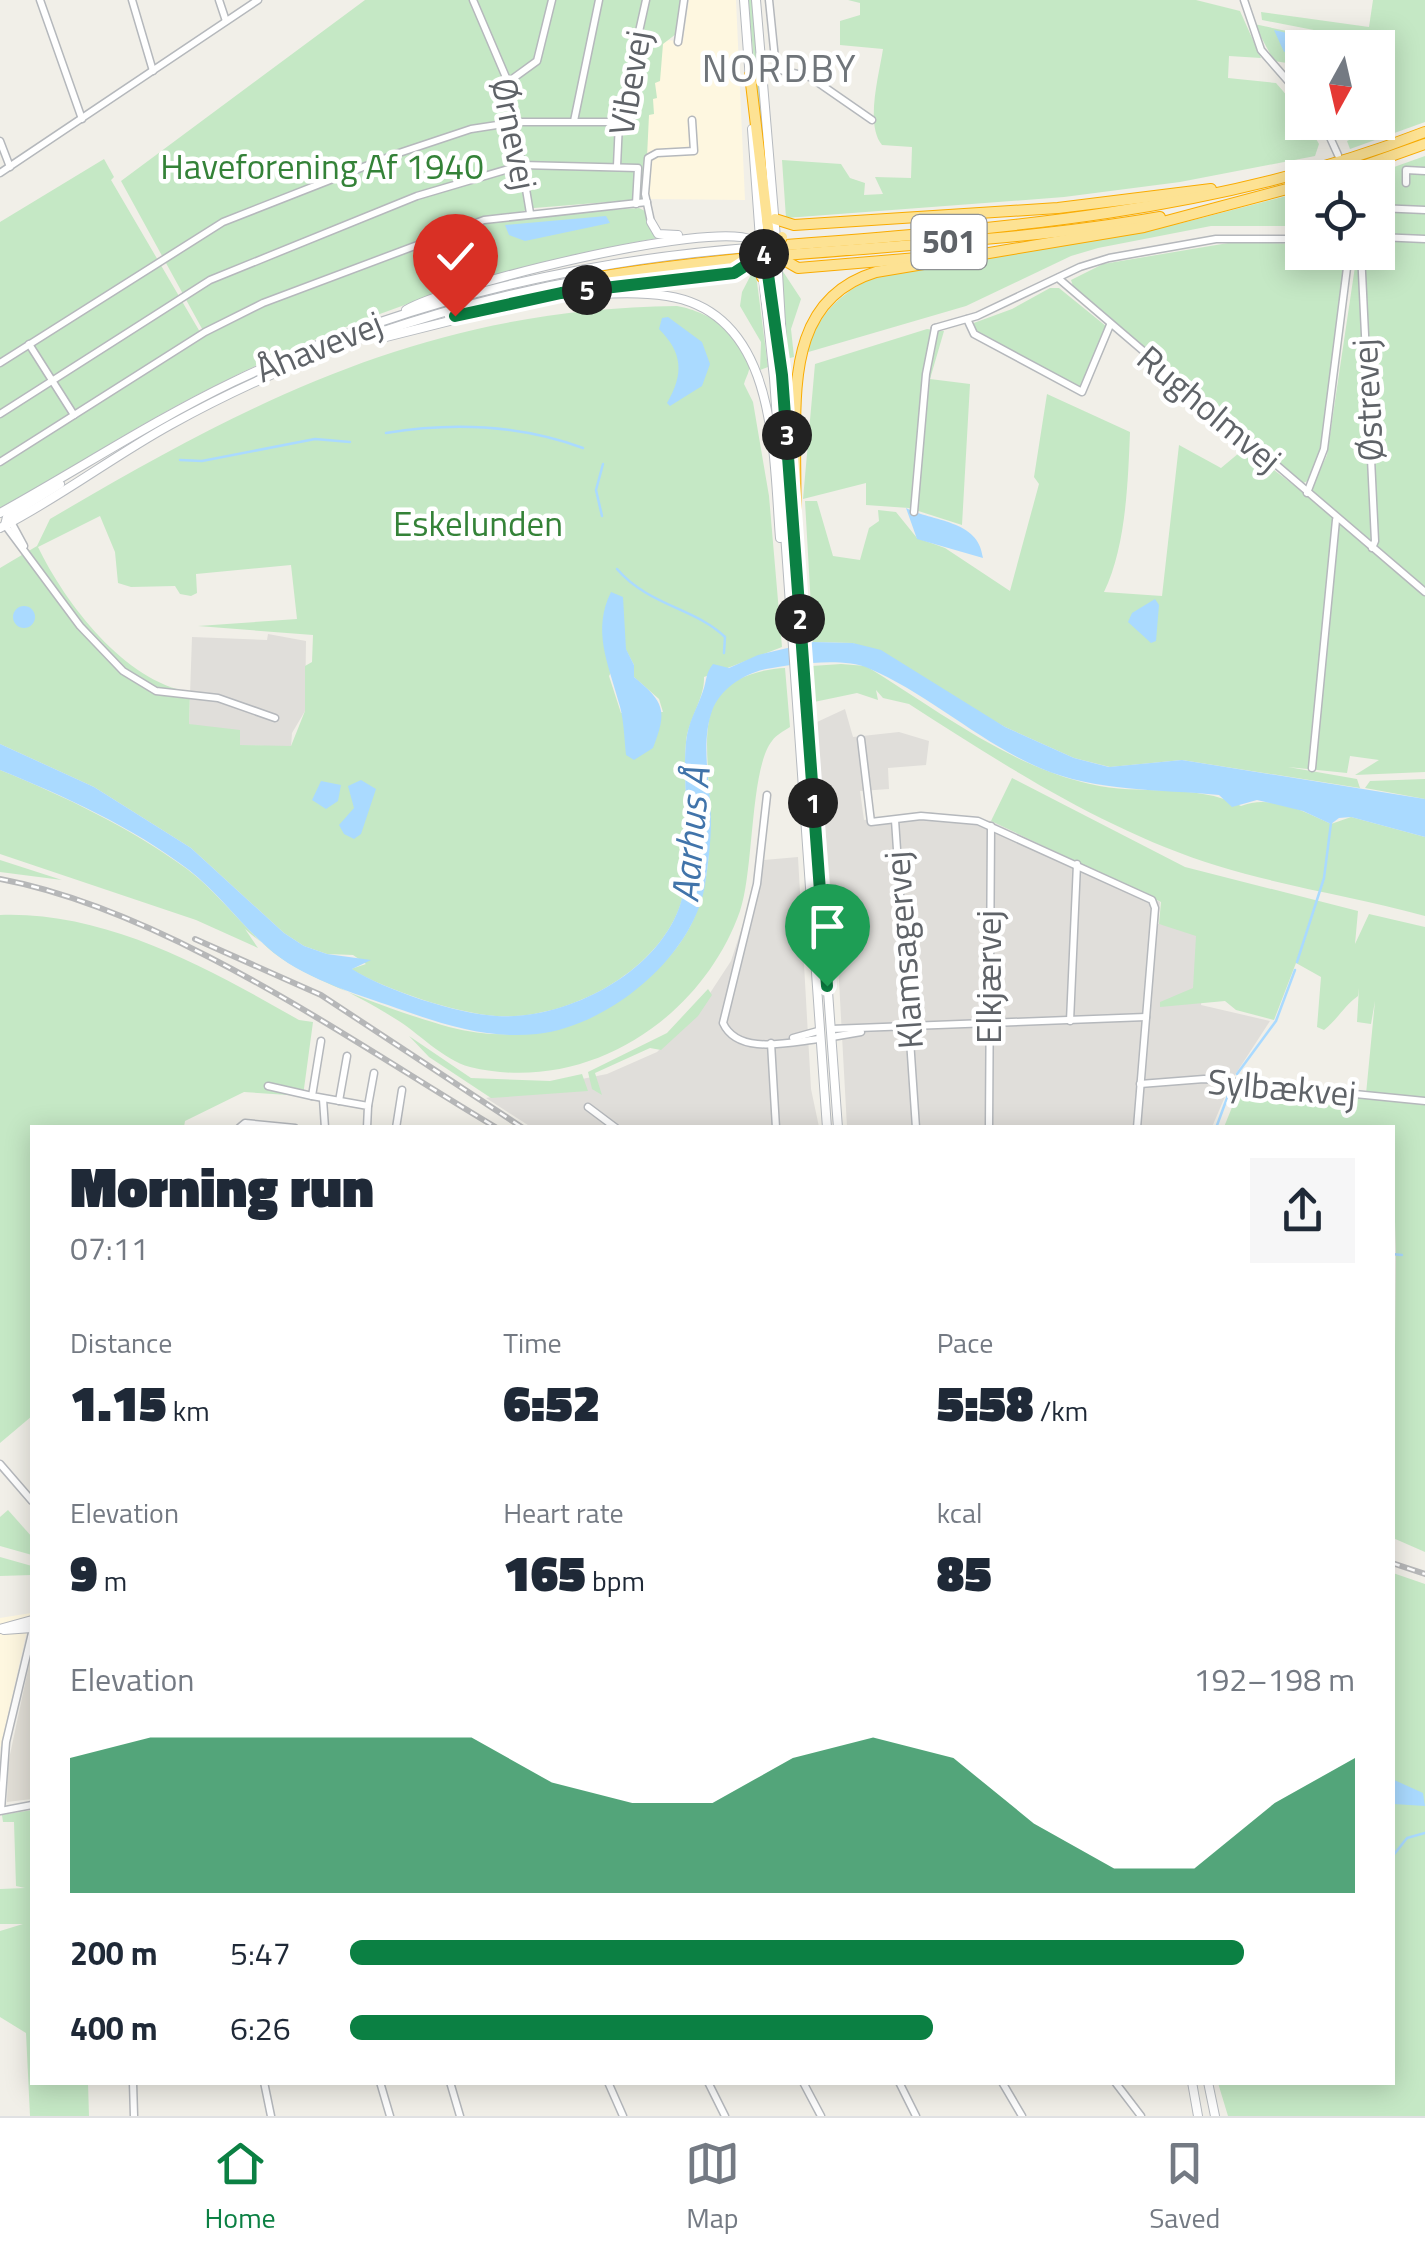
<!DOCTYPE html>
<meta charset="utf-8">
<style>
body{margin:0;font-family:"Titillium Web",sans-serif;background:#f6f6f7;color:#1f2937;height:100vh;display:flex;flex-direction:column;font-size:38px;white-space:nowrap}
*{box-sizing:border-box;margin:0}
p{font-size:32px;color:#747a83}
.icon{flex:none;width:55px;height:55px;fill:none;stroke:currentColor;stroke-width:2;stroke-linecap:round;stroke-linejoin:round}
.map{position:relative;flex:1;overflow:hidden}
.details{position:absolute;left:30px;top:1125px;width:1365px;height:960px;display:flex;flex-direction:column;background:#fff;border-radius:0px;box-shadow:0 5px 25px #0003}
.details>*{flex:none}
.needle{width:65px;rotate:188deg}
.tools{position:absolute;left:1285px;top:30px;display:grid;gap:20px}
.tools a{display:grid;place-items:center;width:110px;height:110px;border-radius:0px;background:#fff;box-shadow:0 5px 25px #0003;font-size:50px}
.pin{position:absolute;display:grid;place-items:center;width:85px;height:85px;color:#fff;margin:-102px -42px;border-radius:50% 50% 50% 0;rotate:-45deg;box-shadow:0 0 10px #0007}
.pin .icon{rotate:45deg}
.km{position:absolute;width:50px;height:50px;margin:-25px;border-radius:50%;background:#222;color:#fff;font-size:28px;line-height:50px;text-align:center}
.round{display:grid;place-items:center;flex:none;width:105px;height:105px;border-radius:0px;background:#f6f6f7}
.head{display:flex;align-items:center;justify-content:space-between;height:170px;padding:0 40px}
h1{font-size:55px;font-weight:800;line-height:75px}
.stats{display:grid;grid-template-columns:repeat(3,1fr);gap:15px;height:170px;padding:10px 40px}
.stats div{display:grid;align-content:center}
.stats b{font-size:50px;font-weight:800}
.stats small{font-size:28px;font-weight:400}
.stats p{font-size:28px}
.chart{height:280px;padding:20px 40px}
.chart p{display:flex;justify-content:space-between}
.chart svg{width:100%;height:180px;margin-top:10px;fill:#0b8043;opacity:.7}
ul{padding:0 40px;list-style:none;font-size:32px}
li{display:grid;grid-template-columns:160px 120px 1fr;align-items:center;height:75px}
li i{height:25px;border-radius:12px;background:#0b8043}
.menu{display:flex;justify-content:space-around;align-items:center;height:140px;border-top:2px solid #e0e1e3;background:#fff;font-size:28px;color:#747a83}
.menu a{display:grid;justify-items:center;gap:5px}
.menu .active{color:#0b8043}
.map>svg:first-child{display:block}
.commercial{fill:#fef7e0}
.industrial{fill:#e0deda}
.education{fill:#e1ded6}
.green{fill:#c5e8c5;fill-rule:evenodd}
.water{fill:#aadaff}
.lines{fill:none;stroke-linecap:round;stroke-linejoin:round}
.stream{stroke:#aadaff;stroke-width:2.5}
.minor-casing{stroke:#b5b8bc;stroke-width:9}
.tertiary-casing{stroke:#b5b8bc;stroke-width:10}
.secondary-casing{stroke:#b6babf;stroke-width:10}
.motorway-casing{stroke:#f9ab00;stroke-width:12}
.minor{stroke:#fff;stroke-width:6}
.tertiary{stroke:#fff;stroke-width:8}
.secondary{stroke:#fff;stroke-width:8}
.motorway{stroke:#fde293;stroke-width:10}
.rail-casing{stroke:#b6b7b8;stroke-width:6}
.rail{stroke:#fff;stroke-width:2.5;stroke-dasharray:8;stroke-linecap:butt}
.secondary-bridge-casing{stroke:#b6babf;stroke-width:10;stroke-linecap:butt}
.motorway-bridge-casing{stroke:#f9ab00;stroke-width:12;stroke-linecap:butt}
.secondary-bridge{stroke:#fff;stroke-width:8}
.motorway-bridge{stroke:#fde293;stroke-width:10}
.route-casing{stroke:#fff;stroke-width:20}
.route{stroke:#0b8043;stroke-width:12}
.labels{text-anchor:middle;stroke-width:9;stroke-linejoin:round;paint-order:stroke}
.shield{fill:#fff;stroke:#8f9295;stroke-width:2.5}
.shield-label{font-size:32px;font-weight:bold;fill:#5f6368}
.street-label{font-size:35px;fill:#5f6368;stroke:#fff}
.park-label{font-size:35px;fill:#348238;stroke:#fff}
.neighbourhood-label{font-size:38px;letter-spacing:2.5px;fill:#70757a;stroke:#fff}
.water-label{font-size:38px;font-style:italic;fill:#4174aa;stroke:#fff}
</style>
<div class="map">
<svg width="1425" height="2116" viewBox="0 0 1425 2116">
<rect width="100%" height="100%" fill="#f1efe8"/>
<!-- commercial -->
<g class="commercial">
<path d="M689,0h47l9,200 -100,-1 -8,-37 25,-122 21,1z"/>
<path d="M31,1613l-30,133 -1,1v-129z"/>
</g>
<!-- industrial -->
<g class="industrial">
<path d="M268,634l38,7 -1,70 -13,22 -1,14 -52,-2 -50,-21 3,-87 75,3z"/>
<path d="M845,709l8,28 46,-5 30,9 -3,24 -38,3 1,21 -29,2 4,29 64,-8 63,9 169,81 -2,22 50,2 -7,79 69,16 -37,57 -21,49h-365l-8,-146 -23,-254 1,-5z"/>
<path d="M798,857l13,232 8,38h-288l-45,-29 121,-24 50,-22 38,-36 36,-55 33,-101z"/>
</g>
<!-- education -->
<path class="education" d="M32,1651v148l-25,3 1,-38z"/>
<!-- green -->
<g class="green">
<path d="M365,0h316l-5,34 -13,10 -3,37 -5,2 2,15 -4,1 1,15 -5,1 -4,84 -111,9 -66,19 49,-10 122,-9 6,3 7,22 6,5c-159,28 -323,84 -467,160 -65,34 -126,75 -191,110v-42l206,-130 -85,-155z"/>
<path d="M748,0h4l18,222z"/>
<path d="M848,0h348l44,11 21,47 -32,-2 -1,22 48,5c19,21 30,38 43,61l-4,12 -135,26 -116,15 -278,21 -4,-58 59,4 9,14 15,5 -1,12 19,-1 -8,-17 36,1 1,-31 -30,-2c-17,-20 -3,-70 1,-96l-43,-4v-24l20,-6v-12z"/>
<path d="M1373,0h52v122l-75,27 -3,-8 9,-4 -10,-14 32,-1v-74l-45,-1 -3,-5 -7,5 -21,1v9l-15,6 -13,-2 -20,-37 75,16 -10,-9 -57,-11 -1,-8 108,15z"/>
<path d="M1425,156v616l-70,3 24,-15 -29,-4 -3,17 -59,-6 69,12 3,9 -178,-28 -72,7 -36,-9 -69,-31 -152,-84 -40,-1 -8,-141h12l16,55 27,4 9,-32 10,-7 -1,-11 18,2 21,26 28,10 65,43 29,-107 -5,-7 13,-83 83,38c-2,50 -4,115 -26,160l58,4 17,-151 42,23 24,-20 63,48 19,-41 30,-202 21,-1v-74l-12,-1z"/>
<path d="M104,159l10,18 -3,3 89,152 -200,126v-236z"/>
<path d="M1302,192v34h-91l-113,22 -27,8 -105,50 -161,47c16,-42 32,-56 70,-78l307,-52z"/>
<path d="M1234,242l68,2v8l41,1 3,7 -24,190 -12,30 -9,4 -226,-192 -4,-12 32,-16z"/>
<path d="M755,267l13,100 -8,3 1,-28 -21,-36 2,-14z"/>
<path d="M782,270l19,29 -10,30 3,28 -8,2z"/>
<path d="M1050,288h9l53,43 -26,61 -113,-62 -2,-6 41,-15z"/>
<path d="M677,306c26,4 80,31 72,64 -1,5 -4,9 -5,14l9,18 16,94 13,151 -78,30c1,21 -16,43 -18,65 -5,54 11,108 -5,161 -22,69 -115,118 -185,113 -41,-3 -110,-26 -145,-47l15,-5 -13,-9 -26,-1 -23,-8 -20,-13 -93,-85 -97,-61 -94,-43v-176l37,-22 13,-27c209,-123 381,-210 627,-213zM100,516l15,36 3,31 13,4 44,-1 5,8 11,2 6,-3 -1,-19 95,-9 6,54 -99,7 115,9 -1,27 -7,4v45l-14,35 -51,-1v-15l-51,-6 1,-32c-65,-10 -125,-89 -152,-145zM625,648l9,17v12l25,22 4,13 -42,1 -12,-37z"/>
<path d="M927,329l17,2 -14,48 40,5 -8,141 -53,-17 -43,-3v-22l-63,16 12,-135z"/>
<path d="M797,662h2l27,358z"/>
<path d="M841,664l25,2c70,43 143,100 224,118 50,12 104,-2 151,22 29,-12 62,5 90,18l20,-7 74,20v79c-68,-19 -139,-29 -207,-50 -112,-35 -211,-99 -309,-162l-26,-6 -7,-8 2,10 -21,-7 -43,9 -2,-36z"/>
<path d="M785,668l5,59c-6,4 -14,8 -18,14 -22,27 -18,130 -32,170 -38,108 -154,184 -270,156 -27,-7 -52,-35 -76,-49 -50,-32 -104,-49 -149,-89l13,19 -62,-28 -196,-66v-84c66,27 129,57 187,99 32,24 56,59 87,84 37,29 129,61 175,74 57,15 110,7 160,-23 101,-59 105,-123 99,-232 -1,-24 -4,-54 10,-75 13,-20 44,-28 67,-29z"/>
<path d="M1012,778l173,89 173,44 -3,33 14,-30 56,13v625l-32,-14 3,-285 -4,-125 -168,-1 17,-42 125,9 9,-93 -4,23 -14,-2 2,-34 -1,8c-14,10 -21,24 -34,34l-7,-3 4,-50 -25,-14 -22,57 -38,-10 -11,-9 -65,6v-5l33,-14 3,-52 -37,-12 2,-22 -170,-81z"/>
<path d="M1425,779v20l-60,-11 5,-7z"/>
<path d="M0,860l62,20 -62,-8z"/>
<path d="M0,915c107,-4 209,54 299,105l14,2 -10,74 -59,-4 -59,29 -1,6 -152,1v288l-32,27z"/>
<path d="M708,989l4,6 -14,21 -37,34 -11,-2 -55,25 7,22 -10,-6 -4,-17 79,-39z"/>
<path d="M409,1036l62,42 79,3 32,-7 6,17 -97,7 -62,-41z"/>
<path d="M8,1510l24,27v18l-32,-9v-29z"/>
<path d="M0,1557l32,9v9l-32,1z"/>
<path d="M1393,1573l32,11v532h-197l-10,-33 174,-1z"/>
<path d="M32,1810v272l56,1 1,33h-59l-4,-83 -26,-16v-86l23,-7h-23v-35l25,-1 -9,-2 -2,-64h-11l-1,-7z"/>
</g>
<!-- water -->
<g class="water">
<path d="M1274,30l35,8 3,2 -28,12z"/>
<path d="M606,216l4,7 -85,18 -16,-6 -4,-10z"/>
<path d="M668,317l34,25 8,22 -8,22 -32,20 -3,-3c17,-29 16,-50 -8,-74l3,-11z"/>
<path d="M906,508c26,14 73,11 77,50l-66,-19z"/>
<path d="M611,592l12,5 3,52 8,16v12c30,25 34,33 19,71l-19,12 -8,-5c-2,-18 -2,-38 -8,-55 -10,-37 -26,-70 -7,-108z"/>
<path d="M1155,599l4,6 -3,36 -5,2 -23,-21 4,-9z"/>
<circle cx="24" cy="617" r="11"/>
<path d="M813,642l40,1 28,7 124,77 69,31 35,9 73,-7 243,39v38l-74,-20 -12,1 -8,6 -28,-13 -46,-11 -25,7 -13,-12c-60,-6 -123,-3 -179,-27 -61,-26 -111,-74 -172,-100 -25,-11 -76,-4 -102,1 -23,5 -46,20 -54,42 -12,34 -1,75 -1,111 0,20 -3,43 -6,63 -12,72 -96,141 -168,149 -46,5 -90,-8 -132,-23 -42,-15 -96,-30 -131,-58 -31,-25 -54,-59 -85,-83 -58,-44 -123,-73 -189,-100v-26l94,43 97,61 93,85 20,13 23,8 44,6 -19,9c33,21 105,45 145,47 70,4 163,-44 184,-114 15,-53 0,-107 5,-160 2,-20 11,-33 17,-51 4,-11 2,-17 10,-27l16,4 29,-13z"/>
<path d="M361,780l15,9 -15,45 -7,5 -10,-5 -5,-9 15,-17 -6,-22z"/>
<path d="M321,781l20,4 -3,16 -12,8 -14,-9z"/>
<path d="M1392,1779l31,14 2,13 -32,-2z"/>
</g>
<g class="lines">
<!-- stream -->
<g class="stream">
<path d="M386,433c66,-11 134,-8 197,15"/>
<path d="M180,460l22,1 113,-22 35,3"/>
<path d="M602,516l-6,-26 7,-26"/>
<path d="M617,569c32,37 78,39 108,68l-1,16"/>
<path d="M1297,962l27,-84 7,-55"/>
<path d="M1237,1074l39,-53 19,-51"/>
<path d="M1216,1128l14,-38"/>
<path d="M1392,1254l10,1"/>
<path d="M1392,1857l15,-19 18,-5"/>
</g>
<defs>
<g id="minor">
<path d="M40,0l42,119"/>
<path d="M132,0l21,71"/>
<path d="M219,0l7,21"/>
<path d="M473,0l35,82 22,131"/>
<path d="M769,0l7,69 34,8 62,43"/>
<path d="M1244,0l17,50 41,47"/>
<path d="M678,42l6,-42"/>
<path d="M508,82l29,-21 15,-61"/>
<path d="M574,121l25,-121"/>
<path d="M1323,122l15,33"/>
<path d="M0,141l10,26"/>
<path d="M617,166l2,-44 27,-122"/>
<path d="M0,173l258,-173"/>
<path d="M1406,183v-13l19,1"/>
<path d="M1378,208l47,2"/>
<path d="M651,222l-6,-28 3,-36 9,-5 37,-2 -2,-31"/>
<path d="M1378,237l47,2"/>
<path d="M1361,252l14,289 -3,7"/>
<path d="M1058,278l367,314"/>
<path d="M967,319l7,15 108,58 28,-67"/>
<path d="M935,328l42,-12 103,-49 29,-9 107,-19h86"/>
<path d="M29,344l45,71"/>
<path d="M0,363l223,-141 176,-69 72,-24 45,-7h103"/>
<path d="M0,414l210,-134 207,-84 105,-31 116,3 -2,36"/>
<path d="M0,462l205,-130 58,-29 221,-83 163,-18"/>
<path d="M1307,493l17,-44 25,-197"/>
<path d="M914,512l12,-138 9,-46"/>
<path d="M11,522l13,24"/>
<path d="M5,525l75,101 43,45 33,20 62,7 57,20"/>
<path d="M861,739l10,83 50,-6 57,5 174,79 3,8 -18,220"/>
<path d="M1312,768l24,-248"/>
<path d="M767,795l-10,89 -34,139c15,33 67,19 96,16"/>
<path d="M895,820l21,308"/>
<path d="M1070,1021l7,-157"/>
<path d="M831,1029l315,-12"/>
<path d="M832,1037l29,-5"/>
<path d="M793,1038l25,-7"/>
<path d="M321,1041l-9,55 56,10 -1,22"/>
<path d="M771,1043l5,85"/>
<path d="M1140,1084l64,-5 221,22"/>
<path d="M268,1086l44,10"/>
<path d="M323,1099l2,29"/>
<path d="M339,1101l8,-45"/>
<path d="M368,1106l6,-33"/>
<path d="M588,1107l28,21"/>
<path d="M239,1128l6,-5 50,5"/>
<path d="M396,1128l6,-38"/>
<path d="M989,1128l2,-302"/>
<path d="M0,1464l32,37"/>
<path d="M1,1810l5,-68 26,-109"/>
<path d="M0,1811l32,-6"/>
<path d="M133,2082l1,34"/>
<path d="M264,2082l7,34"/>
<path d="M380,2082l10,34"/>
<path d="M450,2082l10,34"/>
<path d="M608,2082l15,34"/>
<path d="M708,2082l17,34"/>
<path d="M803,2082l18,34"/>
<path d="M899,2082l17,34"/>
<path d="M1002,2082l20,34"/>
<path d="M1115,2082l26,34"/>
</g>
<g id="tertiary">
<path d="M0,1629l32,-9"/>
<path d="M4,1630l28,-2"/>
</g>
<g id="secondary">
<path d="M744,0l6,80"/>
<path d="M756,0l20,238"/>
<path d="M752,129l8,110"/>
<path d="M651,222l7,12 20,1"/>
<path d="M777,256l14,235"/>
<path d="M761,258l13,120 53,750"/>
<path d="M768,261l11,95"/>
<path d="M561,293l172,-20 28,-15"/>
<path d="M528,301c46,-4 93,-12 139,-5 110,17 106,154 113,242"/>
<path d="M406,310c42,-25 305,-90 346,-70"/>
<path d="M382,338l151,-38"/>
<path d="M0,513c78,-43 152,-92 233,-131 165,-79 345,-122 528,-135"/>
<path d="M5,525l2,-8 53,-33"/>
<path d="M0,528c59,-30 112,-71 170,-103 130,-72 276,-122 423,-147"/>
<path d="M796,555l42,573"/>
<path d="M1192,2082l6,34"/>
<path d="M1208,2082l7,34"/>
</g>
<g id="motorway">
<path d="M750,75l20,169"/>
<path d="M1329,178l96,-34"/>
<path d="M775,219l19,6 264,-17 153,-19"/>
<path d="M786,245c216,-16 435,-33 639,-113"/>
<path d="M777,256l21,12 131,-11"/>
<path d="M762,277l6,-16"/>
<path d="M593,278c187,-32 379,-28 567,-61"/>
<path d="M796,558c0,-39 -1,-79 -1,-118 0,-69 2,-144 81,-168l268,-45 158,-42"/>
</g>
</defs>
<!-- minor casing -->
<use href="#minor" class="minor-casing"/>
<!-- tertiary casing -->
<use href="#tertiary" class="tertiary-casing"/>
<!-- secondary casing -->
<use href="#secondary" class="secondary-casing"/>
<!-- motorway casing -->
<use href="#motorway" class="motorway-casing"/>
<!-- minor -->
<use href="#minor" class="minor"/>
<!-- tertiary -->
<use href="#tertiary" class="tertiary"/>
<!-- secondary -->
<use href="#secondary" class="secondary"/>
<!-- motorway -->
<use href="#motorway" class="motorway"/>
<defs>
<g id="rail">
<path d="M0,879c169,32 349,161 497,249"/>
<path d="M195,939l126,56 202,133"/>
<path d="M1392,1563l33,11"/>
</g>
</defs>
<!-- rail casing -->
<use href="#rail" class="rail-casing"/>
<!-- rail -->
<use href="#rail" class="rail"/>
<defs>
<g id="secondary-bridge">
<path d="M752,240l16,21"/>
<path d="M761,258l9,-14"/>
</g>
<path id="motorway-bridge" d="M768,261l14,-24"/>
</defs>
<!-- secondary-bridge casing -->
<use href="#secondary-bridge" class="secondary-bridge-casing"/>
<!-- motorway-bridge casing -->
<use href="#motorway-bridge" class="motorway-bridge-casing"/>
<!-- secondary-bridge -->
<use href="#secondary-bridge" class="secondary-bridge"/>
<!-- motorway-bridge -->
<use href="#motorway-bridge" class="motorway-bridge"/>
</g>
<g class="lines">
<defs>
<path id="route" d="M455,316l106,-23 173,-20 31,-20 17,122 45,611"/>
</defs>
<!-- route casing -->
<use href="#route" class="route-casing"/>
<!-- route -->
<use href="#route" class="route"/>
</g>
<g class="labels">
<!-- shield labels -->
<rect class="shield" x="911.5" y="215" width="75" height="54" rx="8"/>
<g class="shield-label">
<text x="949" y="253">501</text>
</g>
<!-- street labels -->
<g class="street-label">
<text transform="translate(630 83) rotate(-80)" y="12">Vibevej</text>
<text transform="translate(514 134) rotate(79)" y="12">Ørnevej</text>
<text transform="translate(319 347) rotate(-22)" y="12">Åhavevej</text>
<text transform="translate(1368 400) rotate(-93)" y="12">Østrevej</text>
<text transform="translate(1209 409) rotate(40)" y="12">Rugholmvej</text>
<text transform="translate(904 950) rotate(-94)" y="12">Klamsagervej</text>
<text transform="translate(989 977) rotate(-90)" y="12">Elkjærvej</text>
<text transform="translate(1282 1088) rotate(5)" y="12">Sylbækvej</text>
</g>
<!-- park labels -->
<g class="park-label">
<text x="322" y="179">Haveforening Af 1940</text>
<text x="478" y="536">Eskelunden</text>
</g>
<!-- neighbourhood labels -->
<g class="neighbourhood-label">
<text x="780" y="82">NORDBY</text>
</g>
<!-- water labels -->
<g class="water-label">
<text transform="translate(691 835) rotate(-85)" y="13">Aarhus Å</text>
</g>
</g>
</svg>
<div class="tools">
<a><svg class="needle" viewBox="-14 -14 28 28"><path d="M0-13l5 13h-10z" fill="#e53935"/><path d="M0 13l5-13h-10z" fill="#747a83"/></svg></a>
<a><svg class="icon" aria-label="locate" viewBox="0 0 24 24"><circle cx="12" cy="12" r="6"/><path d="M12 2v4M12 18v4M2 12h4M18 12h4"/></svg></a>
</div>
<div class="pin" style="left:827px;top:986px;background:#1e9e55"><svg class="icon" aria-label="arrive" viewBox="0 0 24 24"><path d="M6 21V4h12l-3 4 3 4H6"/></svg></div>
<div class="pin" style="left:455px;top:316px;background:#d93025"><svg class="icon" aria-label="check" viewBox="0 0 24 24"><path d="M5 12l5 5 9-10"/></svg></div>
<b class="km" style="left:813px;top:803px">1</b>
<b class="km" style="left:800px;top:619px">2</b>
<b class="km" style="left:787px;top:435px">3</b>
<b class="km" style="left:764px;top:254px">4</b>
<b class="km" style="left:587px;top:290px">5</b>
<section class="details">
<div class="head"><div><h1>Morning run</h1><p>07:11</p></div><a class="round"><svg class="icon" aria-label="share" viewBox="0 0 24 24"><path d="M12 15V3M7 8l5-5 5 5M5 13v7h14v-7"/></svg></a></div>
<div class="stats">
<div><p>Distance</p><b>1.15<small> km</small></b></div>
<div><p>Time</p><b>6:52</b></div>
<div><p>Pace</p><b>5:58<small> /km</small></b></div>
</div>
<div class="stats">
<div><p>Elevation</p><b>9<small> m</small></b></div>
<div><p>Heart rate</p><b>165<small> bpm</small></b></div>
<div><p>kcal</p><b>85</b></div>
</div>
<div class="chart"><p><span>Elevation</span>192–198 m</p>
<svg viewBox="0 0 160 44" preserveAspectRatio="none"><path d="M0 44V11L10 6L20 6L30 6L40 6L50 6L60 17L70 22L80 22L90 11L100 6L110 11L120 27L130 38L140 38L150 22L160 11V44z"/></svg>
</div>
<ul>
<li><b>200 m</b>5:47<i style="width:89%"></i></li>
<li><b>400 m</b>6:26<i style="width:58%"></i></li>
</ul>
</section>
</div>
<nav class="menu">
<a class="active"><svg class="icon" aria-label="home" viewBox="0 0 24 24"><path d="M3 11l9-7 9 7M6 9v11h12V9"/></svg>Home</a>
<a><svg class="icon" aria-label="map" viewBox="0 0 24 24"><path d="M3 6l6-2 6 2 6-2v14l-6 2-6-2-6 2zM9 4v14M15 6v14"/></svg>Map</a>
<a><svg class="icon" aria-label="saved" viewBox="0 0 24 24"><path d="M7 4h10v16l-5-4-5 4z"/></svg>Saved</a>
</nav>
